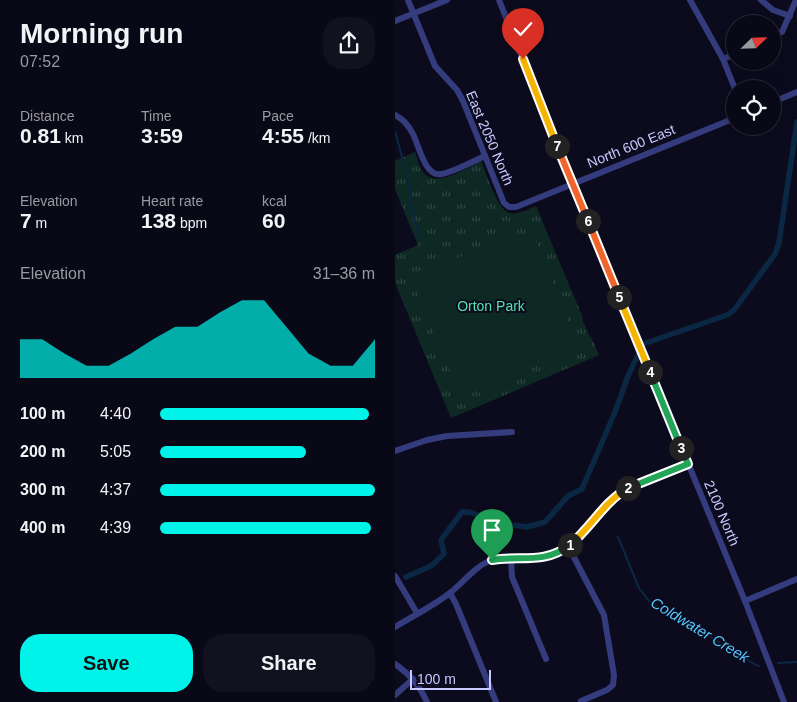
<!DOCTYPE html>
<meta charset="utf-8">
<style>
body{margin:0;font-family:Helvetica,sans-serif;background:#12111f;color:#f1f3f6;height:100vh;display:flex;flex-direction:column;font-size:19px;white-space:nowrap}
*{box-sizing:border-box;margin:0}
p{font-size:16px;color:#999aa1}
.icon{flex:none;width:28px;height:28px;fill:none;stroke:currentColor;stroke-width:2;stroke-linecap:round;stroke-linejoin:round}
.map{position:relative;flex:1;overflow:hidden}
.side{display:flex;flex-direction:column;background:#090816;width:395px}
.side>*{flex:none}
.needle{width:32px;rotate:67deg}
.buttons{position:absolute;left:331px;top:15px;display:grid;gap:10px}
.buttons a{display:grid;place-items:center;width:55px;height:55px;border-radius:50%;background:#090816;box-shadow:0 5px 20px #0002,0 0 0 1px #292935;font-size:25px}
.scale{position:absolute;left:15px;bottom:12px;width:81px;box-sizing:border-box;padding-left:5px;border:2px solid #c8c9ff;border-top:0;font-size:14px;line-height:18px;white-space:nowrap;color:#c8c9ff;-webkit-text-stroke:4px #0c0b1e;paint-order:stroke}
.pin{position:absolute;display:grid;place-items:center;width:42px;height:42px;color:#fff;margin:-51px -21px;border-radius:50% 50% 50% 0;rotate:-45deg;box-shadow:0 0 5px #0007}
.pin .icon{rotate:45deg}
.km{position:absolute;width:25px;height:25px;margin:-12px;border-radius:50%;background:#222;color:#fff;font-size:14px;line-height:25px;text-align:center}
.round{display:grid;place-items:center;flex:none;width:52px;height:52px;border-radius:20px;background:#12111f}
.summary{display:flex;align-items:center;justify-content:space-between;height:85px;padding:0 20px}
h1{font-size:28px;font-weight:700;line-height:38px}
.metrics{display:grid;grid-template-columns:repeat(3,1fr);gap:8px;height:85px;padding:5px 20px}
.metrics div{display:grid;align-content:center}
.metrics b{font-size:21px;font-weight:700}
.metrics small{font-size:14px;font-weight:400}
.metrics p{font-size:14px}
.chart{height:140px;padding:10px 20px}
.chart p{display:flex;justify-content:space-between}
.chart svg{width:100%;height:90px;margin-top:5px;fill:#00f3e9;opacity:.7}
.action{display:flex;gap:10px;margin-top:auto;padding:10px 20px}
.action a{flex:1;height:58px;border-radius:20px;background:#00f3e9;color:#111;font-size:20px;font-weight:700;line-height:58px;text-align:center}
.action a+a{background:#12111f;color:#f1f3f6}
ul{padding:0 20px;list-style:none;font-size:16px}
li{display:grid;grid-template-columns:80px 60px 1fr;align-items:center;height:38px}
li i{height:12px;border-radius:6px;background:#00f3e9}
main{display:flex;flex:1;min-height:0}
.map>svg:first-child{display:block}
.park{fill:url(#park-tufts)}
.pitch{fill:#0e2823}
.lines{fill:none;stroke-linecap:round;stroke-linejoin:round}
.stream{stroke:#0a2843;stroke-width:2}
.canal{stroke:#0a2843;stroke-width:5.5}
.minor{stroke:#343c7e;stroke-width:6}
.split-1-casing{stroke:#fff;stroke-width:10}
.split-2-casing{stroke:#fff;stroke-width:10}
.split-3-casing{stroke:#fff;stroke-width:10}
.split-4-casing{stroke:#fff;stroke-width:10}
.split-5-casing{stroke:#fff;stroke-width:10}
.split-6-casing{stroke:#fff;stroke-width:10}
.split-7-casing{stroke:#fff;stroke-width:10}
.split-8-casing{stroke:#fff;stroke-width:10}
.split-1{stroke:#22a559;stroke-width:6}
.split-2{stroke:#f5b400;stroke-width:6}
.split-3{stroke:#22a559;stroke-width:6}
.split-4{stroke:#22a559;stroke-width:6}
.split-5{stroke:#f5b400;stroke-width:6}
.split-6{stroke:#f0652b;stroke-width:6}
.split-7{stroke:#f0652b;stroke-width:6}
.split-8{stroke:#f5b400;stroke-width:6}
.labels{text-anchor:middle;stroke-width:4;stroke-linejoin:round;paint-order:stroke}
.street-label{font-size:14px;fill:#c8c9ff;stroke:#0c0b1e}
.park-label{font-size:14px;fill:#51e2a9;stroke:#0c0b1e}
.water-label{font-size:15px;font-style:italic;fill:#56c8ff;stroke:#0c0b1e}
</style>
<main>
<section class="side">
<div class="summary"><div><h1>Morning run</h1><p>07:52</p></div><a class="round"><svg class="icon" aria-label="share" viewBox="0 0 24 24"><path d="M12 15V3M7 8l5-5 5 5M5 13v7h14v-7"/></svg></a></div>
<div class="metrics">
<div><p>Distance</p><b>0.81<small> km</small></b></div>
<div><p>Time</p><b>3:59</b></div>
<div><p>Pace</p><b>4:55<small> /km</small></b></div>
</div>
<div class="metrics">
<div><p>Elevation</p><b>7<small> m</small></b></div>
<div><p>Heart rate</p><b>138<small> bpm</small></b></div>
<div><p>kcal</p><b>60</b></div>
</div>
<div class="chart"><p><span>Elevation</span>31–36 m</p>
<svg viewBox="0 0 160 44" preserveAspectRatio="none"><path d="M0 44V25L10 25L20 32L30 38L40 38L50 32L60 25L70 19L80 19L90 12L100 6L110 6L120 19L130 32L140 38L150 38L160 25V44z"/></svg>
</div>
<ul>
<li><b>100 m</b>4:40<i style="width:97%"></i></li>
<li><b>200 m</b>5:05<i style="width:68%"></i></li>
<li><b>300 m</b>4:37<i style="width:100%"></i></li>
<li><b>400 m</b>4:39<i style="width:98%"></i></li>
</ul>
<div class="action"><a>Save</a><a>Share</a></div>
</section>
<div class="map">
<svg width="402" height="702" viewBox="0 0 402 702">
<defs>
<pattern id="park-tufts" width="24" height="20" patternUnits="userSpaceOnUse" patternTransform="scale(1.25)"><rect width="24" height="20" fill="#0e2823"/><path d="M3 7l-1-3M5 7V3M7 7l1-3M15 17l-1-3M17 17v-4M19 17l1-3" fill="none" stroke="#304644"/></pattern>
</defs>
<rect width="100%" height="100%" fill="#0c0b1e"/>
<!-- park -->
<path class="park" d="M20,152c2,6 4,14 7,19 13,19 44,-3 59,-10 5,11 16,48 28,52 9,2 19,-4 27,-7l47,112 -1,1 8,18h1l8,18 -148,63 -56,-135v-28l23,-10 -23,-56v-28z"/>
<!-- pitch -->
<path class="pitch" d="M137,231l47,117 -118,49 -51,-122z"/>
<g class="lines">
<!-- stream -->
<g class="stream">
<path d="M0,131l15,55 1,25 9,26"/>
<path d="M223,537l21,51 10,13 43,27"/>
<path d="M313,635l48,30 3,1"/>
<path d="M383,663l19,-1"/>
</g>
<!-- canal -->
<g class="canal">
<path d="M251,343l81,-28 7,-5 41,-56 4,-11 18,-121"/>
<path d="M11,577l25,-11 13,-12 -3,-14 21,-28h7l36,12 22,3 18,-5 23,-26 14,-7 33,-77 13,-36 10,-21"/>
</g>
<!-- minor -->
<g class="minor">
<path d="M13,0l27,66 22,24 6,11 41,102 5,4h7l219,-89"/>
<path d="M104,0l73,183 173,418 39,101"/>
<path d="M295,0l33,59 12,30"/>
<path d="M366,0l12,10 17,6"/>
<path d="M0,21l52,-21"/>
<path d="M378,37l9,-5 14,-32"/>
<path d="M328,59l12,-5"/>
<path d="M378,102l24,-10"/>
<path d="M0,115c8,4 14,11 18,19 6,12 12,44 29,40 14,-3 29,-12 43,-18"/>
<path d="M0,451l32,-11 20,-4 65,-4"/>
<path d="M173,546l36,69 10,60 -1,10 -6,5 -26,11"/>
<path d="M116,559l1,18 34,82"/>
<path d="M0,576l22,37"/>
<path d="M55,593l6,11 40,98"/>
<path d="M350,601l52,-22"/>
<path d="M0,627c18,-11 38,-21 55,-34 14,-11 26,-28 42,-33 10,-4 21,-1 31,-1 15,0 31,-4 44,-12 23,-13 35,-41 57,-57l64,-26"/>
<path d="M0,664c15,10 25,22 32,38"/>
<path d="M0,695l18,-16"/>
</g>
</g>
<g class="lines">
<defs>
<path id="split-1" d="M97,560c29,-5 51,5 78,-15"/>
<path id="split-2" d="M175,545c21,-18 35,-44 58,-57"/>
<path id="split-3" d="M233,488l60,-24 -7,-16"/>
<path id="split-4" d="M255,372l31,76"/>
<path id="split-5" d="M224,297l31,75"/>
<path id="split-6" d="M193,221l31,76"/>
<path id="split-7" d="M162,146l31,75"/>
<path id="split-8" d="M128,59l34,87"/>
</defs>
<!-- split-1 casing -->
<use href="#split-1" class="split-1-casing"/>
<!-- split-2 casing -->
<use href="#split-2" class="split-2-casing"/>
<!-- split-3 casing -->
<use href="#split-3" class="split-3-casing"/>
<!-- split-4 casing -->
<use href="#split-4" class="split-4-casing"/>
<!-- split-5 casing -->
<use href="#split-5" class="split-5-casing"/>
<!-- split-6 casing -->
<use href="#split-6" class="split-6-casing"/>
<!-- split-7 casing -->
<use href="#split-7" class="split-7-casing"/>
<!-- split-8 casing -->
<use href="#split-8" class="split-8-casing"/>
<!-- split-1 -->
<use href="#split-1" class="split-1"/>
<!-- split-2 -->
<use href="#split-2" class="split-2"/>
<!-- split-3 -->
<use href="#split-3" class="split-3"/>
<!-- split-4 -->
<use href="#split-4" class="split-4"/>
<!-- split-5 -->
<use href="#split-5" class="split-5"/>
<!-- split-6 -->
<use href="#split-6" class="split-6"/>
<!-- split-7 -->
<use href="#split-7" class="split-7"/>
<!-- split-8 -->
<use href="#split-8" class="split-8"/>
</g>
<g class="labels">
<!-- street labels -->
<g class="street-label">
<text transform="translate(95 138) rotate(67)" y="5">East 2050 North</text>
<text transform="translate(236 146) rotate(-22)" y="5">North 600 East</text>
<text transform="translate(327 513) rotate(67)" y="5">2100 North</text>
</g>
<!-- park labels -->
<g class="park-label">
<text x="96" y="311">Orton Park</text>
</g>
<!-- water labels -->
<g class="water-label">
<text transform="translate(305 630) rotate(31)" y="5">Coldwater Creek</text>
</g>
</g>
</svg>
<div class="buttons">
<a><svg class="needle" viewBox="-14 -14 28 28"><path d="M0-13l5 13h-10z" fill="#e53935"/><path d="M0 13l5-13h-10z" fill="#999aa1"/></svg></a>
<a><svg class="icon" aria-label="locate" viewBox="0 0 24 24"><circle cx="12" cy="12" r="6"/><path d="M12 2v4M12 18v4M2 12h4M18 12h4"/></svg></a>
</div>
<div class="scale">100 m</div>
<div class="pin" style="left:97px;top:560px;background:#1e9e55"><svg class="icon" aria-label="arrive" viewBox="0 0 24 24"><path d="M6 21V4h12l-3 4 3 4H6"/></svg></div>
<div class="pin" style="left:128px;top:59px;background:#d93025"><svg class="icon" aria-label="check" viewBox="0 0 24 24"><path d="M5 12l5 5 9-10"/></svg></div>
<b class="km" style="left:175px;top:545px">1</b>
<b class="km" style="left:233px;top:488px">2</b>
<b class="km" style="left:286px;top:448px">3</b>
<b class="km" style="left:255px;top:372px">4</b>
<b class="km" style="left:224px;top:297px">5</b>
<b class="km" style="left:193px;top:221px">6</b>
<b class="km" style="left:162px;top:146px">7</b>
</div>
</main>
